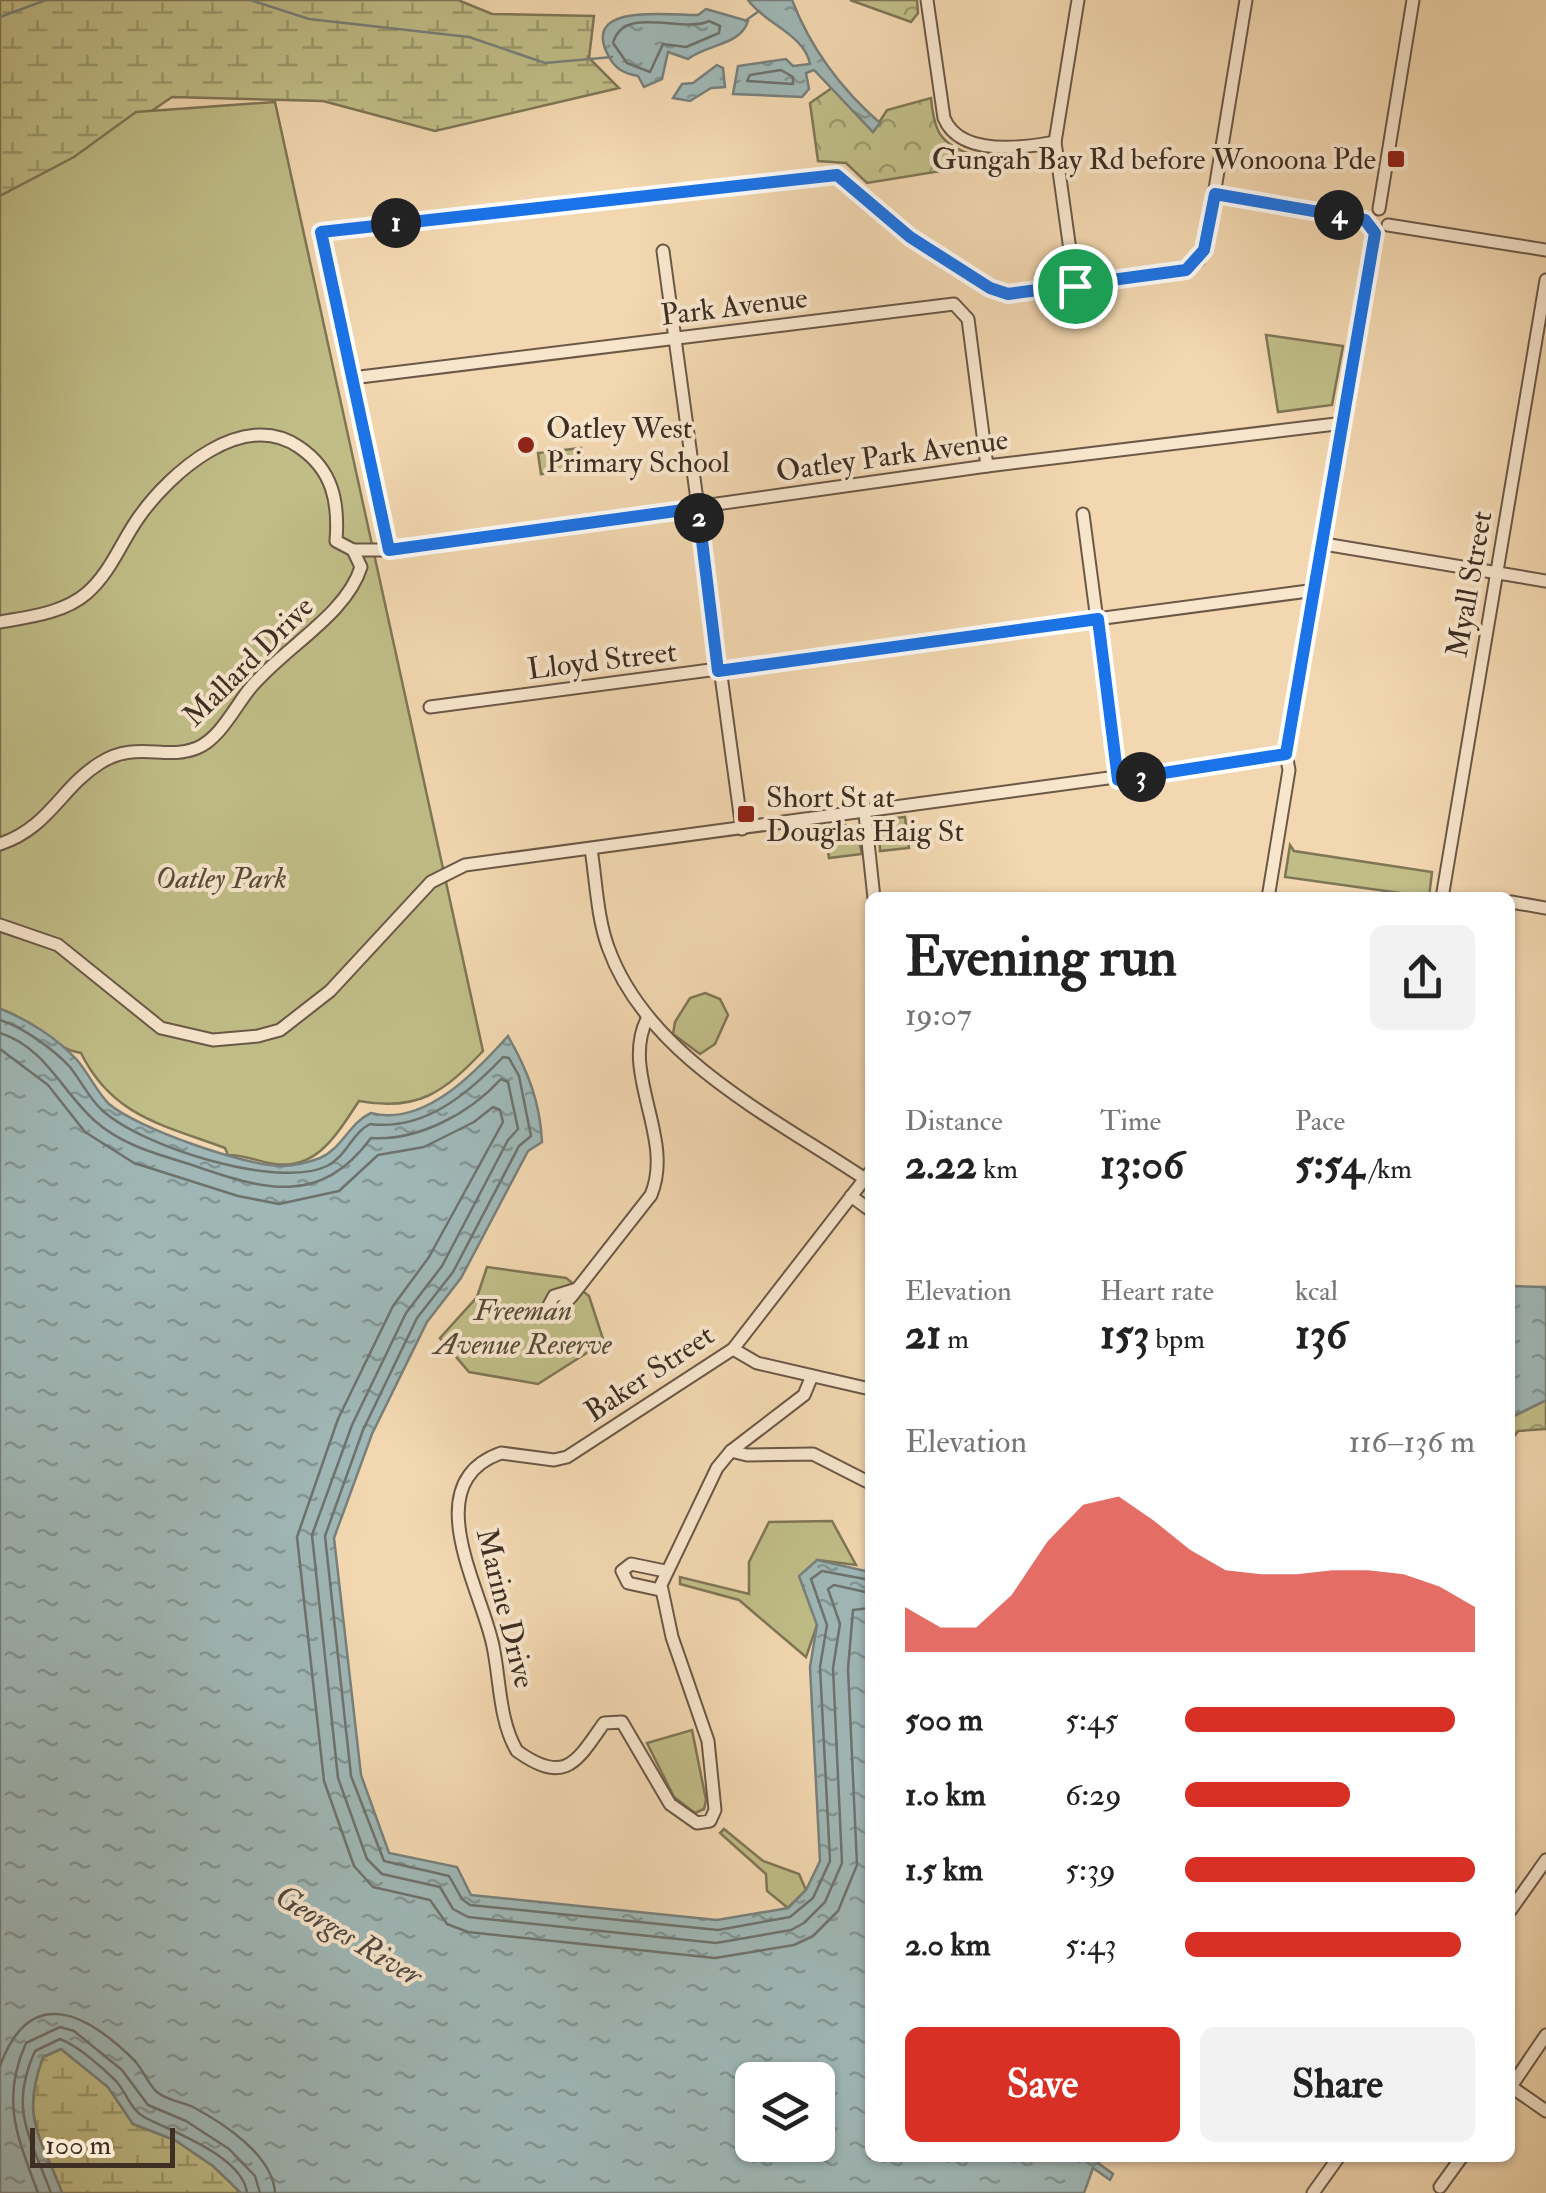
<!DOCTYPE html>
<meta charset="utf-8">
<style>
body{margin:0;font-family:"IM FELL Double Pica",serif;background:#f2f2f2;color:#222;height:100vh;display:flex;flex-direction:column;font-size:38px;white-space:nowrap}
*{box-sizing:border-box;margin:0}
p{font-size:32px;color:#767676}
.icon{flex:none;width:55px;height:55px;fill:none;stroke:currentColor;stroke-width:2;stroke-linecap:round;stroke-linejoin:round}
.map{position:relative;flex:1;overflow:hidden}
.panel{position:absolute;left:865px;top:892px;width:650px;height:1270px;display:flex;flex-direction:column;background:#fff;border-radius:15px;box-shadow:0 2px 8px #0004}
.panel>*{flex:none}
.fabs{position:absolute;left:735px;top:2062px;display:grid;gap:20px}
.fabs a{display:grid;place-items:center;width:100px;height:100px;border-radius:15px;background:#fff;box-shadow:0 2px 8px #0004;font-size:50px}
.scale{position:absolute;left:30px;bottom:25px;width:145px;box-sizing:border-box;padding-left:10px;border:5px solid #3e2e24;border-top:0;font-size:28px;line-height:35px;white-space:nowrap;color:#3e2e24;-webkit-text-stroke:8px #f7e5cc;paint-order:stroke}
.pin{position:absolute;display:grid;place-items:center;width:85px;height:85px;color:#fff;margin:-42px;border:5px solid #fff;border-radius:50%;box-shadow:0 2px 10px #0007}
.km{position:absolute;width:50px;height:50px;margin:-25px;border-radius:50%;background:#222;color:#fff;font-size:28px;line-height:50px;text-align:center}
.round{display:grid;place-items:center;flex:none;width:105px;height:105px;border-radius:15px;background:#f2f2f2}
.headline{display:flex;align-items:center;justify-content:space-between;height:170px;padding:0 40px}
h1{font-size:55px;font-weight:700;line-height:75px}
.stats{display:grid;grid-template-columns:repeat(3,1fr);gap:15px;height:170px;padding:10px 40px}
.stats div{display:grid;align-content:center}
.stats b{font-size:42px;font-weight:700}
.stats small{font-size:28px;font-weight:400}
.stats p{font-size:28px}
.chart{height:280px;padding:20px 40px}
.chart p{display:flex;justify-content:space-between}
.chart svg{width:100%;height:180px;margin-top:10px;fill:#d93025;opacity:.7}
.cta{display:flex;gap:20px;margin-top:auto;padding:20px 40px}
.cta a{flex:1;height:115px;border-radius:15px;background:#d93025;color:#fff;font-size:40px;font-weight:700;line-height:115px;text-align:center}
.cta a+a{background:#f2f2f2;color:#222}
ul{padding:0 40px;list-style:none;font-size:32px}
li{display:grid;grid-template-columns:160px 120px 1fr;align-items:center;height:75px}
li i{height:25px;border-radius:12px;background:#d93025}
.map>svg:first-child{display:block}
.forest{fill:url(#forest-crowns);stroke:#7f7656;stroke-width:2.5}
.wetland{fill:url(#wetland-marsh);stroke:#7f7656;stroke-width:2.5}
.green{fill:#c0bd87;stroke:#7f7656;stroke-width:2.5}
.water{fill:url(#water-ripples);stroke:#78807c;stroke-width:2.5;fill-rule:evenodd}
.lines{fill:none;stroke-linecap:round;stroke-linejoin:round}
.shore{stroke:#6e726d;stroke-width:2.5}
.stream{stroke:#78807c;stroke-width:2.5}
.minor-casing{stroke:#6b5847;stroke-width:15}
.minor{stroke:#f7e5cc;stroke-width:11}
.route-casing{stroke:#fff;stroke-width:20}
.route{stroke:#1a73e8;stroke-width:12}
.poi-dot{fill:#8f2418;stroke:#f7e5cc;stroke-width:4}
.labels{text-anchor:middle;stroke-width:8;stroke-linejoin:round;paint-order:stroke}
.poi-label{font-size:30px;fill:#3e2e24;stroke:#f7e5cc;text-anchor:start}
.street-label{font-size:30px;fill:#3e2e24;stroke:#f7e5cc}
.park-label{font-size:30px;font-style:italic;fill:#584b38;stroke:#f7e5cc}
.water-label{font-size:32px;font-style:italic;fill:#514941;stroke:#f7e5cc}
</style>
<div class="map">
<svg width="1546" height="2193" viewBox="0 0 1546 2193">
<defs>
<pattern id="forest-crowns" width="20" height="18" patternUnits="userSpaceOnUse" patternTransform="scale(2.5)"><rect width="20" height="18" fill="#c0bd87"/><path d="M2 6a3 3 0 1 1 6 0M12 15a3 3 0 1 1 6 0" fill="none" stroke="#9d9a6e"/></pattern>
<pattern id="wetland-marsh" width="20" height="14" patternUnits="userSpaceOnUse" patternTransform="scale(2.5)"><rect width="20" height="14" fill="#c0bd87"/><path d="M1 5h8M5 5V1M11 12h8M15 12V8" fill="none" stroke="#9d9a6e"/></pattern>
<pattern id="water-ripples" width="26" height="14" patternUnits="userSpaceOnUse" patternTransform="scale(2.5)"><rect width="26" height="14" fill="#9fb7b6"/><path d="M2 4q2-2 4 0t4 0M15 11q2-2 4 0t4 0" fill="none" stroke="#839594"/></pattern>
</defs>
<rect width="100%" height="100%" fill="#f2d7b0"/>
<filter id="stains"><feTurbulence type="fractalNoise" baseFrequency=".002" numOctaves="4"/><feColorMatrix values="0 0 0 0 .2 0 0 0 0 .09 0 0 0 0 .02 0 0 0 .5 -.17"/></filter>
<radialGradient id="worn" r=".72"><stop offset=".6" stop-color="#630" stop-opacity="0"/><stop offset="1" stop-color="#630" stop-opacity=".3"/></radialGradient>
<!-- forest -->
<g class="forest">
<path d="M850,0h67l1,13 -7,9z"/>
<path d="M832,88l41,44 14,-22 44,-12c3,32 8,45 39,56l2,12 -105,17 -21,-20 -28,-2 -8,-58z"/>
<path d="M1546,1400v29l-28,2 -8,11v-24z"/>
</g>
<!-- wetland -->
<g class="wetland">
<path d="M0,0h458l34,14 102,2 -5,42 30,30 -184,43 -112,-30 -151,-4 -172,118z"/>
<path d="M61,2049l47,38 25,37 42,16 38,26 28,27h-179c-21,-57 -42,-74 -19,-136z"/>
</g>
<!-- green -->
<g class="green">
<path d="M275,102l208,949c-39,41 -65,61 -124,50 -21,31 -41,69 -84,63 -16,-2 -29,-9 -47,-9l-3,-7c-62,-23 -113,-32 -144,-95 -31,-5 -50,-35 -81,-44v-813l74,-39 62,-45z"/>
<path d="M1266,335l77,11 -11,59 -54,7z"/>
<path d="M581,448l3,21 -43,5 -3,-21z"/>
<path d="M905,817l4,31 -29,3 -1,-23 10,-9z"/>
<path d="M846,825l12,12 4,17 -33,4 -4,-30z"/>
<path d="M1290,845l4,6 138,21 -3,25 -144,-20z"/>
<path d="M705,993l15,6 8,16 -13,29 -15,10 -27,-20 2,-12 15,-24z"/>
<path d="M487,1267l79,11 23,18 15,46 -66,42 -69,-12 -29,-34 37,-41z"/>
<path d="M832,1521l24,44 -39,-5v65l-11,32 -67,-57 -59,-16v-7l69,17v-32l20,-40z"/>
<path d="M692,1730l14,70 -2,9 -9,4 -21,-16 -27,-54z"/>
<path d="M724,1829l39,32 36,13 7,16 -18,18 -21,-17 -1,-17 -46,-41z"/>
</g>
<!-- water -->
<g class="water">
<path d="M748,0h44c19,49 49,89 88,123l-7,9 -59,-62 -8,3 3,16 -7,8 -69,-3 5,-28 48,-7 7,7 17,-2c-6,-30 -45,-40 -62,-64z"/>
<path d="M706,9l42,12c-7,24 -40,23 -60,38l-20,-7 -6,27 -18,8 -6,-11c-16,-3 -24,-8 -31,-23 -25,-52 68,-37 91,-38z"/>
<path d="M717,65l6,3 2,19 -14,1 -21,13 -17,-3 9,-14 11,-1z"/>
<path d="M0,1009c27,10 57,29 77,51 12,14 19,31 32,44 28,24 136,62 173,62 11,0 28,-4 38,-8 23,-10 29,-35 51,-45 53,14 105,-41 137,-77 20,35 32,66 34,106l-14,9 -67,127 -34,44 -55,112 -38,104 27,237 28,78 68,14 14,28 246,25 71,-12 18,-18 14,-29 -10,-194 7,-42 -18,-49 18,-16 53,12v586h232l-4,5 15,11 -3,6 -17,-12 -9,25h-843l-28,-27 -38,-26 -42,-16 -25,-37 -47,-38 -18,8c-23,62 -2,79 19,136h-62zM752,2080h66v65h-66z"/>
<path d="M1510,1286l36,1v113l-36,18z"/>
</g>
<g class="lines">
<!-- shore -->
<g class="shore">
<path d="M709,21l11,5 -1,7 -33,14 -23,-3 -13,28 -23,-9 -14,-20c11,-39 69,-9 96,-22z"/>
<path d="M781,70l12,7v7l-46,-3 3,-6z"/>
<path d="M0,1020c24,8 52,28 70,47 11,14 19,31 32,43 38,36 176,80 225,56 19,-9 25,-33 43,-42 54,7 98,-30 133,-67l6,1 10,18 12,60 -12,10 -66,126 -36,46 -54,112 -38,106 26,240 33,85 65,15 13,23 8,6 248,25 72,-13 23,-19 17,-37 -10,-194 7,-42 -16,-46 11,-8 48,9"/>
<path d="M0,1033c46,15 62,59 95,88 28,25 63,33 97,44 72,25 128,42 179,-27 47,3 98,-24 130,-59l7,3 10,47 -10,11 -66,126 -36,47 -54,112 -40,110 26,243 29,81 15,15 58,13 13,22 15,8 248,26 75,-13 13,-7 21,-21 17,-39 -9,-195 7,-44 -12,-35 6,-4 36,8"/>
<path d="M0,1049l48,36 37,47 49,31 104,33 41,8 60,-13 39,-36 46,-8 50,-25 19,-15 7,3 3,12 -74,135 -36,49 -55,113 -41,118 27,244 30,85 19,21 57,13 17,24 21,8 247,26 79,-13 19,-9 25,-25 19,-46 -9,-196 5,-59 17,-2"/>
<path d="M0,2066c30,-83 87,-53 135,-5 8,9 13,23 22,31 9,8 25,10 36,15 30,16 80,48 82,86"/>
<path d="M38,2193c-20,-55 -38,-92 -12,-150l34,-16 14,4 48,39 26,35 38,16 43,28 26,27 5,17"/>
<path d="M51,2193c-20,-55 -43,-83 -16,-142l25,-12c17,6 43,29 56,42 10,11 15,29 28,36 28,15 99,39 103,76"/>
</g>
<!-- stream -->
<g class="stream">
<path d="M250,0l59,19 160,18 76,26 67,-6"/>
<path d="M0,17l46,-17"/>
<path d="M745,21l14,-10"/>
</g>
<defs>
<g id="minor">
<path d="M927,0l17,118c16,39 79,30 111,24"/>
<path d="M1215,194l150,26"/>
<path d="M1379,209l34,-209"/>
<path d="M1388,225l158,25"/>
<path d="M663,251l79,578"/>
<path d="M1075,286l-20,-144 23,-142"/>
<path d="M352,378l602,-74 14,15 19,147"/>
<path d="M1083,514l35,266"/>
<path d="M1324,544l222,37"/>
<path d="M353,550h36l598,-84 357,-43"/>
<path d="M389,550l-68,-319 516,-56 77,65 81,51 25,3 159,-22 20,-12 7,-16 40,-244"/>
<path d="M0,622c29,-5 64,-9 87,-29 24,-21 34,-51 52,-76 31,-44 104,-109 160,-70 34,23 40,55 37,94l17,9 8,17c-15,49 -80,82 -113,124 -14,18 -29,48 -51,57 -32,13 -61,-8 -97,15 -39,24 -51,65 -100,81"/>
<path d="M430,707l886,-117"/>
<path d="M865,814l9,84"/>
<path d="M591,849c5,31 6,68 17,98 39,110 165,170 257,232"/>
<path d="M1268,898l21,-128 -3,-16 89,-521"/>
<path d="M1442,898l104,-618"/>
<path d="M1511,902l35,6"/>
<path d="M0,925l58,20 103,83 52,12 45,-4 22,-6 50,-39 101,-109 34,-17 821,-111"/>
<path d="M851,1196l19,14"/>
<path d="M577,1289l-23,7 -7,13 10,3 14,-15 80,-102c24,-57 -31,-122 -4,-176"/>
<path d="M733,1349l24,14 113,26"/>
<path d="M812,1376l-8,19 -73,56 -14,17 -56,117 11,52 36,104 7,69 -5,11 -13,2 -27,-19 -48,-82 -18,1c-27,38 -38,63 -87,28 -18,-30 -17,-72 -24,-105 -11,-56 -77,-163 8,-193l53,7 13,-3 166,-108 137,-177"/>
<path d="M731,1451l16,4 66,-1 57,29"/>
<path d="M660,1590l-32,-7 -6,-12 9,-7 34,7"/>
<path d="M1510,1911l36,-51"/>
<path d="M1510,2086l36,25"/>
<path d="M1510,2088l36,-53"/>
<path d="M1440,2187l21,-29"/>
<path d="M1313,2193l25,-35"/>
</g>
</defs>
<!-- minor casing -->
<use href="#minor" class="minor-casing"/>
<!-- minor -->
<use href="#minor" class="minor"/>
</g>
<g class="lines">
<defs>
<path id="route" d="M837,175l73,62 80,51 18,6 178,-24 18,-20 11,-56 150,26 10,13 -89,521 -168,26 -20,-161 -380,52 -20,-163 -309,42 -68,-318z"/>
</defs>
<!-- route casing -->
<use href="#route" class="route-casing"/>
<!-- route -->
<use href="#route" class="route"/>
</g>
<!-- markers -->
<g class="poi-dot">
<rect x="1386" y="149" width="20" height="20" rx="5"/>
<circle cx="526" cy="445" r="10"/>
<rect x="736" y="804" width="20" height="20" rx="5"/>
</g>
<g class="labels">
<!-- poi labels -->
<g class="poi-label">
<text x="1376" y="169" text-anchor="end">Gungah Bay Rd before Wonoona Pde</text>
<text x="546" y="438">Oatley West<tspan x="546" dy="34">Primary School</tspan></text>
<text x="766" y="807">Short St at<tspan x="766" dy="34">Douglas Haig St</tspan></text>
</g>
<!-- street labels -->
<g class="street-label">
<text transform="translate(734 306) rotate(-7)" y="10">Park Avenue</text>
<text transform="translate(892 455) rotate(-8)" y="10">Oatley Park Avenue</text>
<text transform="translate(1469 584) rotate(-80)" y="10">Myall Street</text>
<text transform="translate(602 660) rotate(-7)" y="10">Lloyd Street</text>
<text transform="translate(248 661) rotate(-45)" y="10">Mallard Drive</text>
<text transform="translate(649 1373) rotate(-34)" y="10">Baker Street</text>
<text transform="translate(506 1608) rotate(76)" y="10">Marine Drive</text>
</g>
<!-- park labels -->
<g class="park-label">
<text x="221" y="888">Oatley Park</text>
<text x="523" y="1320">Freeman<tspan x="523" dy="34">Avenue Reserve</tspan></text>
</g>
<!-- water labels -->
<g class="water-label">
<text transform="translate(349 1935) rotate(31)" y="11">Georges River</text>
</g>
</g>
<rect width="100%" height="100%" filter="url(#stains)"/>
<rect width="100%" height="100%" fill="url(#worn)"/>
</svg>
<div class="fabs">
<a><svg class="icon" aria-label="layers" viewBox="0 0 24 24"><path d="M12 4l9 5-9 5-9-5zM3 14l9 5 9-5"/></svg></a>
</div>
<div class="scale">100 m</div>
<div class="pin" style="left:1075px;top:286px;background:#1e9e55"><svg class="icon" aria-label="arrive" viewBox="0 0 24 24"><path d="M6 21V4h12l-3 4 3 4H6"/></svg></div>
<b class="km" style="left:396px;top:223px">1</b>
<b class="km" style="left:699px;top:518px">2</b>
<b class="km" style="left:1141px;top:777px">3</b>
<b class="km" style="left:1339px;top:215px">4</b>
<section class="panel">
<div class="headline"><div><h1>Evening run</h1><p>19:07</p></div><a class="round"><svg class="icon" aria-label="share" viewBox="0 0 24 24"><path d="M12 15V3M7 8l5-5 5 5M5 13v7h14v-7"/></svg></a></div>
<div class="stats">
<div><p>Distance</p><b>2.22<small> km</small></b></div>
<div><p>Time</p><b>13:06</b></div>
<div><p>Pace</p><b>5:54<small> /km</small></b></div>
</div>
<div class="stats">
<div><p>Elevation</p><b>21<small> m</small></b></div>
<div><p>Heart rate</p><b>153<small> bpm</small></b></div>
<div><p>kcal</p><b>136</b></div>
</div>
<div class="chart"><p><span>Elevation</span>116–136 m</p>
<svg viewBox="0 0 160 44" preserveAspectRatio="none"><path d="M0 44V33L10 38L20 38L30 30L40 17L50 8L60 6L70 12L80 19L90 24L100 25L110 25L120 24L130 24L140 25L150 28L160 33V44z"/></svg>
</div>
<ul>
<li><b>500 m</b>5:45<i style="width:93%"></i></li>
<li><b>1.0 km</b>6:29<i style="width:57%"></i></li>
<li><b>1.5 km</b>5:39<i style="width:100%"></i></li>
<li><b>2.0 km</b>5:43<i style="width:95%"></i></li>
</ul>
<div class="cta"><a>Save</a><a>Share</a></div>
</section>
</div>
